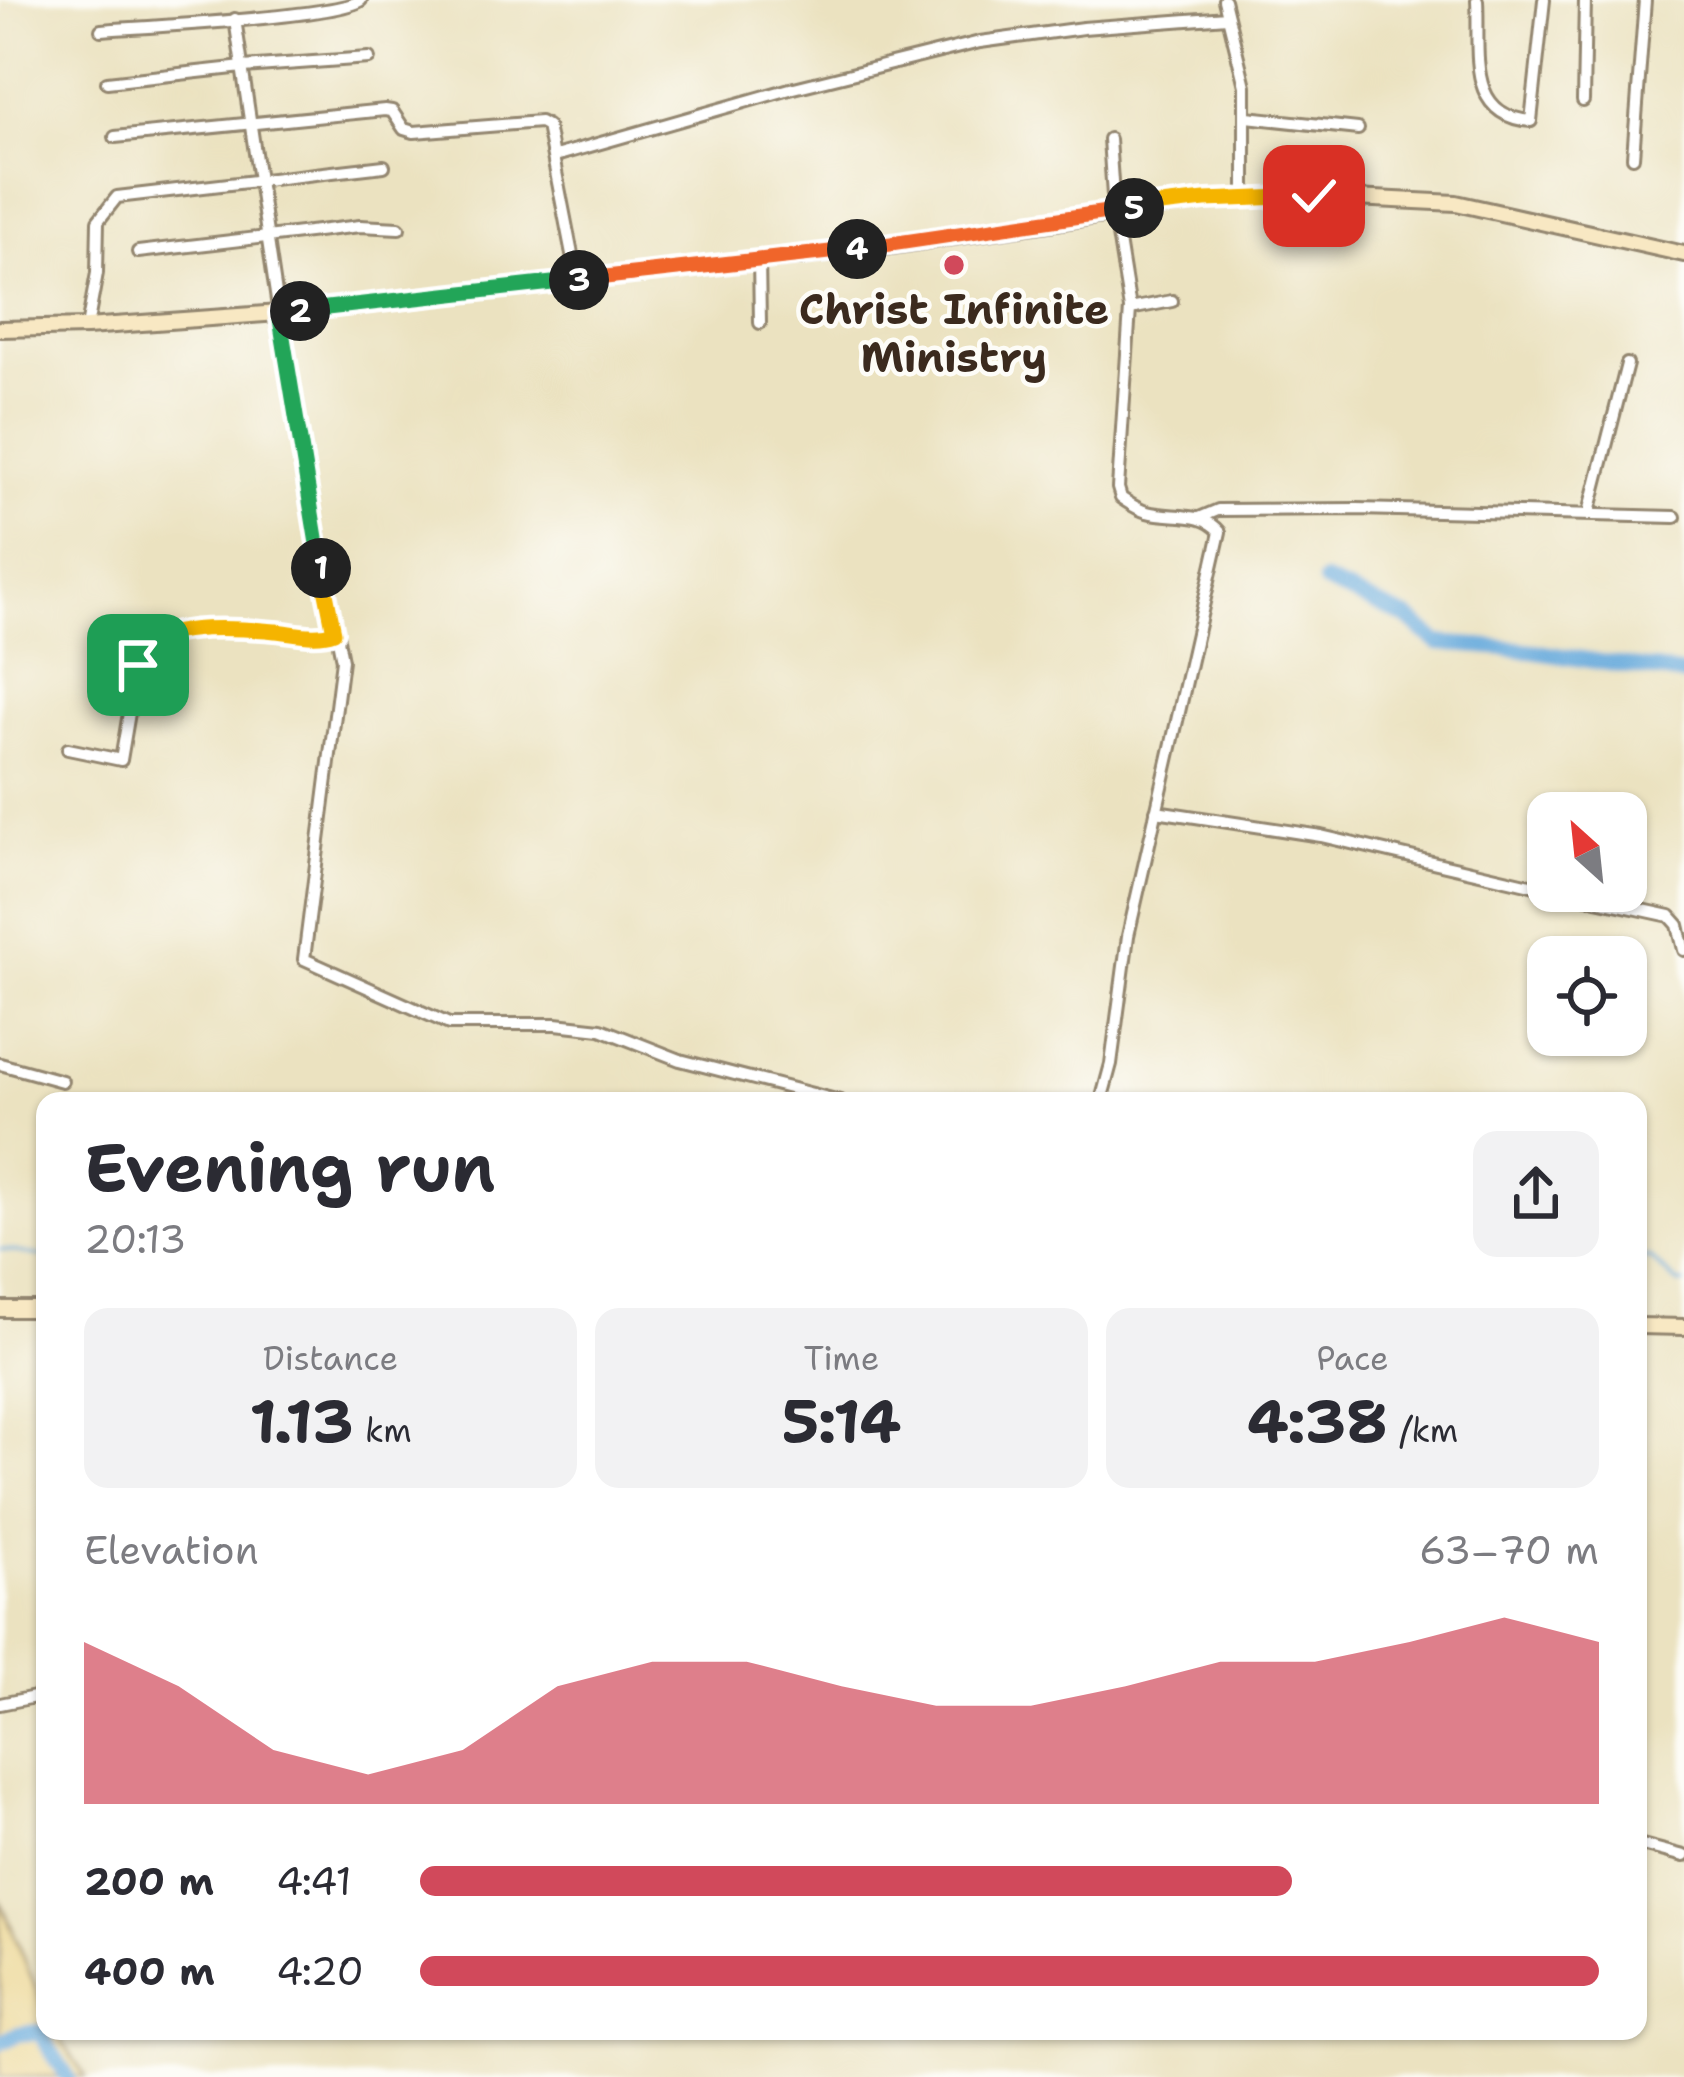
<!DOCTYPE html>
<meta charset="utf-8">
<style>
body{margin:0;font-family:"Shantell Sans",sans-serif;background:#f2f2f3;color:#2b2b33;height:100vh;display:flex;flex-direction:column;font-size:45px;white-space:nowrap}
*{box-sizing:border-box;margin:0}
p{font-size:39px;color:#7c7c81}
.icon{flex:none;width:66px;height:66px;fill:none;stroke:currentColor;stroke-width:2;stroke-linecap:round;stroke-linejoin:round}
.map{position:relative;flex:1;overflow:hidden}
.sheet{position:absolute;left:36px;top:1092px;width:1611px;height:948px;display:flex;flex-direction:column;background:#fff;border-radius:24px;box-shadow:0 3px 9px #0004}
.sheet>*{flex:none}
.needle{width:78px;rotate:333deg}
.buttons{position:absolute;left:1527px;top:792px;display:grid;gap:24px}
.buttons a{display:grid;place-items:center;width:120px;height:120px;border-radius:24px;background:#fff;box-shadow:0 3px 9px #0004;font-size:60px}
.pin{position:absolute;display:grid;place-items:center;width:102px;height:102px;color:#fff;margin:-51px;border-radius:24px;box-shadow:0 6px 18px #0006}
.km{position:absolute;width:60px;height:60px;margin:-30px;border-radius:50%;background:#222;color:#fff;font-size:33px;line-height:60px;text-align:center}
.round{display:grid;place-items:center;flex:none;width:126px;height:126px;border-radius:24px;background:#f2f2f3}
.summary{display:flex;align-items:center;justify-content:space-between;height:204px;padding:0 48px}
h1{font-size:66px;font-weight:700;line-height:90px}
.stats{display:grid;grid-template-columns:repeat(3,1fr);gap:18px;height:204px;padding:12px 48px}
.stats div{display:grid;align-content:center;border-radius:24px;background:#f2f2f3;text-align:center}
.stats b{font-size:60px;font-weight:700}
.stats small{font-size:33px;font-weight:400}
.stats p{font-size:33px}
.chart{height:336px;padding:24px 48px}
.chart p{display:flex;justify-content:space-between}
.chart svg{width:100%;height:216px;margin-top:12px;fill:#d1495b;opacity:.7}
ul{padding:0 48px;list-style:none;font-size:39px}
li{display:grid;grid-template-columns:192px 144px 1fr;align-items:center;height:90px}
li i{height:30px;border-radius:15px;background:#d1495b}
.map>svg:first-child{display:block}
.sand{fill:#eeda9e;stroke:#94825e;stroke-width:3}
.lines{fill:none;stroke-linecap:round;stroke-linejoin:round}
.stream{stroke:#67aadc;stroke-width:3}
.river{stroke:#67aadc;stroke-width:16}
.street-casing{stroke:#93866f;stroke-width:16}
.secondary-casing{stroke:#93866f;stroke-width:20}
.street{stroke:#fff;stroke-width:10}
.secondary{stroke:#f8e8c3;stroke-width:14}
.split-1-casing{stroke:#fff;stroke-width:24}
.split-2-casing{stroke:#fff;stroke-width:24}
.split-3-casing{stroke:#fff;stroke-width:24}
.split-4-casing{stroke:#fff;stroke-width:24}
.split-5-casing{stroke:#fff;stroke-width:24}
.split-6-casing{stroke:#fff;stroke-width:24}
.split-1{stroke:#f5b400;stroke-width:15}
.split-2{stroke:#22a559;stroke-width:15}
.split-3{stroke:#22a559;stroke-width:15}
.split-4{stroke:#f0652b;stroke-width:15}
.split-5{stroke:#f0652b;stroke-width:15}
.split-6{stroke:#f5b400;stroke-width:15}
.poi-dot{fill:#d1495b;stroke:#fdfcf7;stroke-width:4.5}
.labels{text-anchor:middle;stroke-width:9;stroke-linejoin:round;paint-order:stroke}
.poi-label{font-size:42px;font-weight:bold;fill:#3b2a1e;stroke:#fdfcf7}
</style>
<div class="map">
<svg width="1684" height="2077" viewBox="0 0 1684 2077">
<rect width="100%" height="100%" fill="#fdfcf7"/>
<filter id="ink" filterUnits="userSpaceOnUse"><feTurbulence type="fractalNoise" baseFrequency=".00833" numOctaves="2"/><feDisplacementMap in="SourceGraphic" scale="24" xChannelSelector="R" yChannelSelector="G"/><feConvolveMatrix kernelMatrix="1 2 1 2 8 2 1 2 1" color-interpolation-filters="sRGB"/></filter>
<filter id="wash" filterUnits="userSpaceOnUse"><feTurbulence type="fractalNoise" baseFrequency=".004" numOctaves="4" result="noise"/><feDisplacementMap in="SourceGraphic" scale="48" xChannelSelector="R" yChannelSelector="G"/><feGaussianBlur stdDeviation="2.7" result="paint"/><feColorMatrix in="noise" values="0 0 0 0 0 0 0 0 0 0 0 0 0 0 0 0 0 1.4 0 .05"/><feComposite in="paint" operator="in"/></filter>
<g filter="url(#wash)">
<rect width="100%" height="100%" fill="#ebe2c0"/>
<!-- sand -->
<path class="sand" d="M0,1899l45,112v20h10l31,46h-86z"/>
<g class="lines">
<!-- stream -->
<g class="stream">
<path d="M0,1249l45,8"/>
<path d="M1638,1259l10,-2 31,27 5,-1"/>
</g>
<!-- river -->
<g class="river">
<path d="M1325,582l83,36 30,25 80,6 166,26"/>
<path d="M0,2043l18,-9 21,-2 29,45"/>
</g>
</g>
</g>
<g filter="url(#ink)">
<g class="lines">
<defs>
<g id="street">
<path d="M1224,0l21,86v113"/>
<path d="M1477,0c3,50 -12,116 54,121l13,-121"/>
<path d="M235,19l58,389 49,252 -38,299 145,65h107l45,5 79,31 160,41"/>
<path d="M101,30c40,-3 239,-13 260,-30"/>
<path d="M107,82l136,-15 126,-9"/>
<path d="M1583,101l2,-101"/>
<path d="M1247,117l111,12"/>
<path d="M115,137l270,-27 7,1 12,18 10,3 126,-10 7,4 30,154"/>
<path d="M555,156l235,-67 190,-47 103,-14 144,-11"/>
<path d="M1633,157l12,-157"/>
<path d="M138,252l222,-26 39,2"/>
<path d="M759,258l1,65"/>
<path d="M1130,309l42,-8"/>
<path d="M87,327l10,-54 1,-52 19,-24 267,-31"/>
<path d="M1589,513l38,-149"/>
<path d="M1199,518l19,-8 139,-1 318,8"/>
<path d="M68,749l53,11 18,-106 8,-13c37,-14 83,-13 122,-10 21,1 45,8 65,1"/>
<path d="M1156,811l165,25 227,53"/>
<path d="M1555,891l115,25 8,9 6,25"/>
<path d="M0,1064l62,17"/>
<path d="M1101,1101l10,-37 17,-128 92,-404c-18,-22 -48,-13 -73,-20 -9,-2 -18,-9 -26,-14l-3,-10 12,-179 -16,-99 -5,-71"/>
<path d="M0,1704l45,-9"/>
<path d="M1638,1844l46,12"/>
</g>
<g id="secondary">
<path d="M0,329l87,-2 192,-14 605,-66 321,-47 109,-4 142,7 228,51"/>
<path d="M0,1309h45"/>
<path d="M1638,1326l46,1"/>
</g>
</defs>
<!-- street casing -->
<use href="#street" class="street-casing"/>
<!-- secondary casing -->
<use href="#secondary" class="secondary-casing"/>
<!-- street -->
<use href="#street" class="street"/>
<!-- secondary -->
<use href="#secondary" class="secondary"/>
</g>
</g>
<g class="lines" filter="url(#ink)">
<defs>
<path id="split-1" d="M138,665l4,-19c33,-23 95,-18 134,-15 20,2 40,8 58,1l-13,-64"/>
<path id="split-2" d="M300,311l-21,2 42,255"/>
<path id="split-3" d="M300,311l279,-31"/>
<path id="split-4" d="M579,280l278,-31"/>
<path id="split-5" d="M857,249l277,-41"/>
<path id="split-6" d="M1134,208l71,-8 109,-4"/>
</defs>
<!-- split-1 casing -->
<use href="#split-1" class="split-1-casing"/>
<!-- split-2 casing -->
<use href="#split-2" class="split-2-casing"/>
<!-- split-3 casing -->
<use href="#split-3" class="split-3-casing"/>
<!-- split-4 casing -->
<use href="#split-4" class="split-4-casing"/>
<!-- split-5 casing -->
<use href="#split-5" class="split-5-casing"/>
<!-- split-6 casing -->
<use href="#split-6" class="split-6-casing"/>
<!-- split-1 -->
<use href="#split-1" class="split-1"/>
<!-- split-2 -->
<use href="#split-2" class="split-2"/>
<!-- split-3 -->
<use href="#split-3" class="split-3"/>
<!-- split-4 -->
<use href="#split-4" class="split-4"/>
<!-- split-5 -->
<use href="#split-5" class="split-5"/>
<!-- split-6 -->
<use href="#split-6" class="split-6"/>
</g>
<!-- markers -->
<circle class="poi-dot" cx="954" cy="265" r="12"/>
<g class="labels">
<!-- poi labels -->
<g class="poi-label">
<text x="954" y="324">Christ Infinite<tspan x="954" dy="48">Ministry</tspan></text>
</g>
</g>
</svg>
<div class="buttons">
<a><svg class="needle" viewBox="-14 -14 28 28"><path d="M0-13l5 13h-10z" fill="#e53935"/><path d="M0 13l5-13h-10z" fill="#7c7c81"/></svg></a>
<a><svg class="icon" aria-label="locate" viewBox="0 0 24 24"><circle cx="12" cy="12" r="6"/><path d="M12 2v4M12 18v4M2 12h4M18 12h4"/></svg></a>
</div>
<div class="pin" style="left:138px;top:665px;background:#1e9e55"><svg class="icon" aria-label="arrive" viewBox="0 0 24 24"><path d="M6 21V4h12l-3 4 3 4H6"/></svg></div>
<div class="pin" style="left:1314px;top:196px;background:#d93025"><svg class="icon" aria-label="check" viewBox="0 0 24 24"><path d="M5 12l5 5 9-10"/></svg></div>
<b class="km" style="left:321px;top:568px">1</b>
<b class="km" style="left:300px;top:311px">2</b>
<b class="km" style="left:579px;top:280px">3</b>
<b class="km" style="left:857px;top:249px">4</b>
<b class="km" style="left:1134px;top:208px">5</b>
<section class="sheet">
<div class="summary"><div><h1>Evening run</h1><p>20:13</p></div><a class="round"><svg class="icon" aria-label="share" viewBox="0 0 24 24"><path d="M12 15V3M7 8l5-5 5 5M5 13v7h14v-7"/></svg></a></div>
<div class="stats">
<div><p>Distance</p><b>1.13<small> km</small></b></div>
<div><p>Time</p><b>5:14</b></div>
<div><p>Pace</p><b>4:38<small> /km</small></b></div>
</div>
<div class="chart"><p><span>Elevation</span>63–70 m</p>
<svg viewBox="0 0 160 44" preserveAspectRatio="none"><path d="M0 44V11L10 20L20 33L30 38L40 33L50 20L60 15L70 15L80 20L90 24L100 24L110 20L120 15L130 15L140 11L150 6L160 11V44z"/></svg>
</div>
<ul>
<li><b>200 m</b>4:41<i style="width:74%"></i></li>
<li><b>400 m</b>4:20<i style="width:100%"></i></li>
</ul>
</section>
</div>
